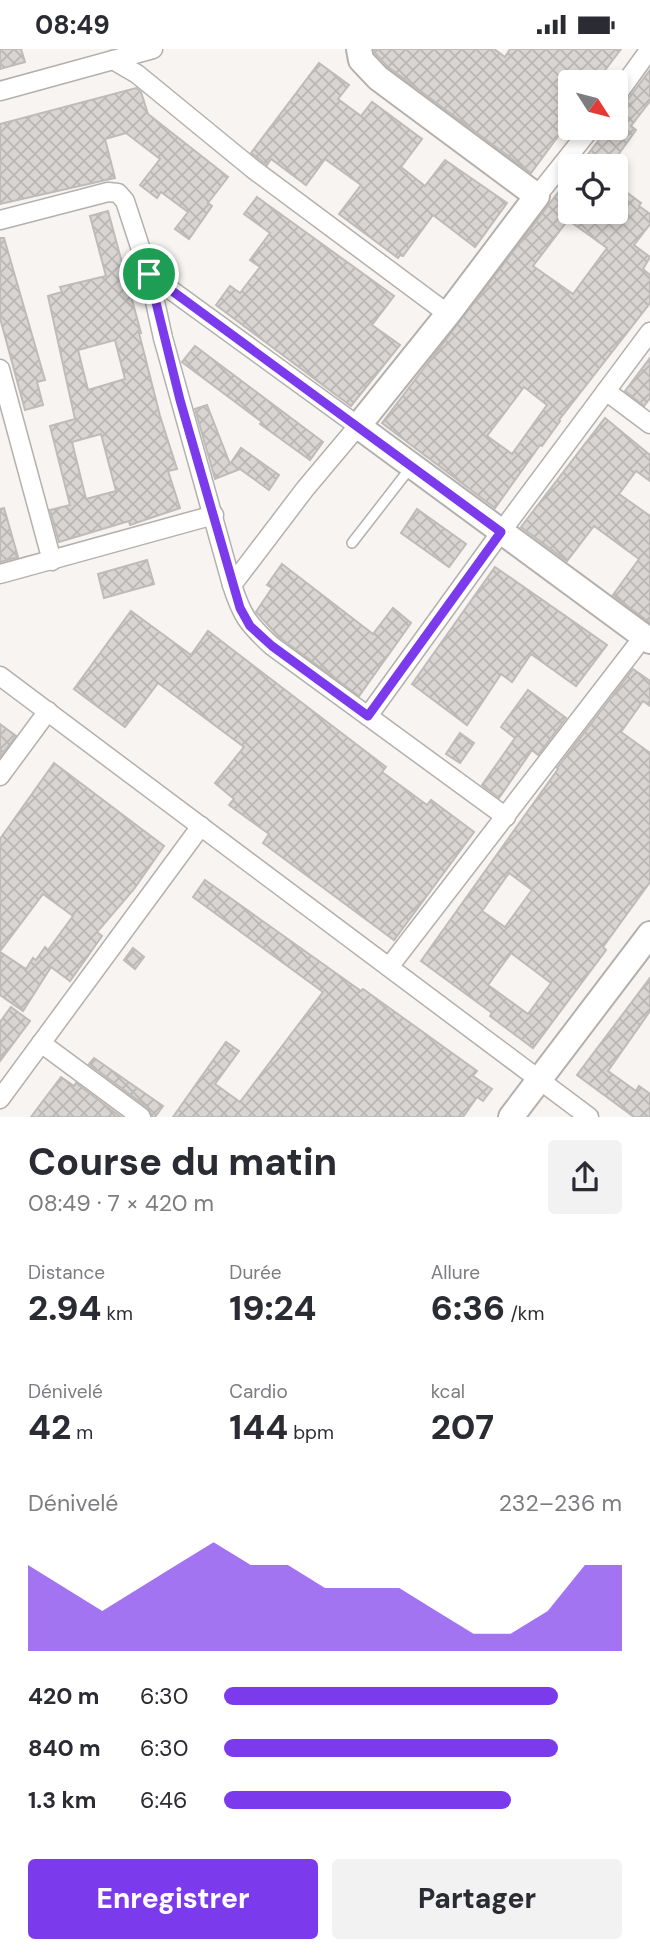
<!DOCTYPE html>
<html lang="fr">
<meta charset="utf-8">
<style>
body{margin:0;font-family:"DM Sans",sans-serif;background:#f2f2f3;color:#2b2b33;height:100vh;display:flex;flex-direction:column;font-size:26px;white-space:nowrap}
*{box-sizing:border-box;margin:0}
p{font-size:23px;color:#7c7c81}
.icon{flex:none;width:38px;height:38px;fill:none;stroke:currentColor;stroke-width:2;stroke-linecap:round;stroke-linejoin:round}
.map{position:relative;height:1068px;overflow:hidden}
.panel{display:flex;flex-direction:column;background:#fff;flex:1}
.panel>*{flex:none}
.needle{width:46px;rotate:126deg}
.tools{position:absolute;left:558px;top:21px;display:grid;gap:14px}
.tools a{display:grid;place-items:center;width:70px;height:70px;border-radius:7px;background:#fff;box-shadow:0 4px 10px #0003;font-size:35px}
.pin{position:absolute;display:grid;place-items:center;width:60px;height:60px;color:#fff;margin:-30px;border:4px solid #fff;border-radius:50%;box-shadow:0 2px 7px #0007}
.round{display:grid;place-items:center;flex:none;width:74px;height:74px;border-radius:7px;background:#f2f2f3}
.summary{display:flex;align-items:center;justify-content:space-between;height:119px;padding:0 28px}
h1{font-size:38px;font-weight:800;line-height:52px}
.stats{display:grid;grid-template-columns:repeat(3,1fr);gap:10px;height:119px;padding:7px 28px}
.stats div{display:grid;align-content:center}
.stats b{font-size:35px;font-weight:800}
.stats small{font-size:19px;font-weight:400}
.stats p{font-size:19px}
.chart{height:196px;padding:14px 28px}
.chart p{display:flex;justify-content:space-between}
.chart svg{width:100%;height:126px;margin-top:7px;fill:#7c3aed;opacity:.7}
.button{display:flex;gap:14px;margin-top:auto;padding:14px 28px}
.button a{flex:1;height:80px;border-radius:7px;background:#7c3aed;color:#fff;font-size:28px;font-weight:800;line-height:80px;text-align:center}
.button a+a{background:#f2f2f3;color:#2b2b33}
ul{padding:0 28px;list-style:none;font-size:23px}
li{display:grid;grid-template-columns:112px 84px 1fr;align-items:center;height:52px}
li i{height:18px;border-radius:9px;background:#7c3aed}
.status{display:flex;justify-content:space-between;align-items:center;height:49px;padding:0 35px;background:#fff;direction:ltr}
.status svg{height:19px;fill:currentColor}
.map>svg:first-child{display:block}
.building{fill:url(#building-cross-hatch);stroke:#bfbbb8;stroke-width:2;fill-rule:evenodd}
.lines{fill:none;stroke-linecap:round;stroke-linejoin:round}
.lane-casing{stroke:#b4b0ad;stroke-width:12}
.street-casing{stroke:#b4b0ad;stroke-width:21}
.secondary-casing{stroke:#b4b0ad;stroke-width:28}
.lane{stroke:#fff;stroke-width:9}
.street{stroke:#fff;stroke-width:18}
.secondary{stroke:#fff;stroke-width:24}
.route-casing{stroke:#fff;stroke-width:14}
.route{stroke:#7c3aed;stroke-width:9}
</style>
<div class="status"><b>08:49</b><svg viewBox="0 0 49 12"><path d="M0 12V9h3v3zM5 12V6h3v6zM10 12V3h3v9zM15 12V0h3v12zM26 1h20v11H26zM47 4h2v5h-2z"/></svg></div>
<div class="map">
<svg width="650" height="1068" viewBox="0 0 650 1068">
<defs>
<pattern id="building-cross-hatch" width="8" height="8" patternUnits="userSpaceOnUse" patternTransform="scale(1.75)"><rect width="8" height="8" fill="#d9d5d2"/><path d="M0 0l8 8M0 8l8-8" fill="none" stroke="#b9b6b3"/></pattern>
</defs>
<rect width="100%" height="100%" fill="#f8f4f1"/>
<!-- building -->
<g class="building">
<path d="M0,0h21l4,13 -25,7z"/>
<path d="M374,0h120l11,8 5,-8h111l-25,33h-26v38l-39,53 -143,-106 -13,-14z"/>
<path d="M319,14l30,22 -11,14 23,17 11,-14 50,37 -21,28 24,19 20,-26 62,43 -32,44 -42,-32 -30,41 -3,-1 -2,3 -59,-44 22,-29 -36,-26 -19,26 -35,-26 -4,6 -16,-12z"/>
<path d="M650,21v31l-19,25 5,4 -26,36h-31l29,-38h8v-13z"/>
<path d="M136,39l5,4 7,22 80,63 -20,26 4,3 -23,33 -14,-10 13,-17 -27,-20 -4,6 -17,-13 20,-26 -34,-26 -21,6 10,39 -115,26v-80z"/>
<path d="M570,128v35h46v-14l6,-9 19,14 -2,3 11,8v10l-16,21 16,12 -7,12 7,6v28l-91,117 1,1 -18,25 -2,-1 -45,63 -113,-85zM568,171l39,28 -34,46 -40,-28zM524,338l23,18 -35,49 -25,-18z"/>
<path d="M257,148l137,99 -22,29 28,20 -49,61 -135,-101 14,-19 10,7 20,-26 -10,-7 20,-27 -26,-19z"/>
<path d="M108,162l33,122h-2l21,83 17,53 -9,2 12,37 -50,17 -1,-4 -70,21 -9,-32 20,-5 -20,-79 25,-7 -27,-123 14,-4 -2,-5 46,-11 -16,-60zM115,291l10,39 -37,11 -10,-40zM101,385l15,57 -30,8 -14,-57z"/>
<path d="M0,189h4l41,142 -8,2 6,23 -18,5 -25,-92z"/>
<path d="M195,297l128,96 -13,18 -50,-36 2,-2 -80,-60z"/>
<path d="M650,309v40l-6,8 -19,-15z"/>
<path d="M207,356l23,59 11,-16 38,27 -10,15 -29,-21 -25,10 -20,-70z"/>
<path d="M605,369l45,37v26l-14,-10 -17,23 31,22v107l-37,-28 26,-36 -45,-33 -27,35 -46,-34z"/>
<path d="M4,459l14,49 -18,5v-53z"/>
<path d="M417,460l49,35 -17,23 -48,-34z"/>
<path d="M147,511l7,24 -50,14 -6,-24z"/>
<path d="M282,515l91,70 20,-26 18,15 -52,73 -80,-59 -23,-25 16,-24 -5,-3z"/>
<path d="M495,518l112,78 -31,41 -45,-32 -19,28 -11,-8 -34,51 -55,-41z"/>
<path d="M131,562l60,44 17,-24 178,136 -4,5 45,33 4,-5 43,32 -80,108 -131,-97 6,-9 -40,-29 5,-6 -19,-16 29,-36 -86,-64 -33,44 -51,-38z"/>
<path d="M633,620l17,12v25l-7,-5 -22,31 29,21v129l-47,65 3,3 -73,98 -43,-32 2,-3 -71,-52 137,-192 -1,-1zM509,824l23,17 -27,37 -23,-16zM511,904l40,30 -23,31 -40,-29z"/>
<path d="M528,641l38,28 -28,37 -6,-5 -33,48 -17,-13 33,-47 -14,-11z"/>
<path d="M0,675l16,12 -16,21z"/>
<path d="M460,684l14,10 -14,20 -14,-9z"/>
<path d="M54,714l110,83 -30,43 -37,43 5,4 -32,45 -19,-14 -28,44 -23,-16v-43l26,17 7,-11 3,2 9,-13 3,3 25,-34 -30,-22 -43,57v-112z"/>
<path d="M205,831l156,111 2,-2 114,82 -4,5 19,13 -9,12 -6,-4 -14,20h-290l53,-75 13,9 -24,33 25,18 83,-110 -130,-95z"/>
<path d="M133,899l11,9 -9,12 -11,-9z"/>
<path d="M650,929v33l-42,60 28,20 3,-5 11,8v23h-16l-57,-42z"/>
<path d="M11,958l19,14 -30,40v-39z"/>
<path d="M94,1009l69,48 -8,11h-3l-4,-9 -59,-44z"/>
<path d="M61,1028l13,9 2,-3 45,34h-90z"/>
</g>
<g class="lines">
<defs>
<path id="lane" d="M352,494l59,-76"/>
<g id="street">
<path d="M113,11l24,14 116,95 195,145"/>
<path d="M0,42l153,-42"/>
<path d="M616,47l34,-47"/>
<path d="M537,147l54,-68"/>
<path d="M0,171l108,-28 10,1 7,8 24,73 14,64 69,247c10,31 16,39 40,61l234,171"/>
<path d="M149,225l209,152 -53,63 -73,96"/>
<path d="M0,320l52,192"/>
<path d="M606,342l44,33"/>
<path d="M0,525l214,-59"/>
<path d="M0,627l589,441"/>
<path d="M368,667l133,-184 149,-200"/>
<path d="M0,727l48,-65"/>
<path d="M389,918l255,-331"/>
<path d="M41,994l100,74"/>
<path d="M0,1050l201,-273"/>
</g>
<g id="secondary">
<path d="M359,0l2,11 17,18 159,118 -89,118 -90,112 292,215"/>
<path d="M511,1068l139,-183"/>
</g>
</defs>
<!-- lane casing -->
<use href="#lane" class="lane-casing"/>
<!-- street casing -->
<use href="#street" class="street-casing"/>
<!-- secondary casing -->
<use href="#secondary" class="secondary-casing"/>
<!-- lane -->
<use href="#lane" class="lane"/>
<!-- street -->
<use href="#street" class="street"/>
<!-- secondary -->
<use href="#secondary" class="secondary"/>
</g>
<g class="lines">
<defs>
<path id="route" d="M149,225l352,258 -133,184 -96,-70 -22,-20 -10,-18 -60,-208z"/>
</defs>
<!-- route casing -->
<use href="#route" class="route-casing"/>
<!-- route -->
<use href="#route" class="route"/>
</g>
</svg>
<div class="tools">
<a><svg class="needle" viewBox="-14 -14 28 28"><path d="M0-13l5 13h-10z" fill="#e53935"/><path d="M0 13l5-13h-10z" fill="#7c7c81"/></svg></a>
<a><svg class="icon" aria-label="locate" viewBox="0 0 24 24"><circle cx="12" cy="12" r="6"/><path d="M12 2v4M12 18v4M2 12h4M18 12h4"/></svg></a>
</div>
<div class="pin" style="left:149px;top:225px;background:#1e9e55"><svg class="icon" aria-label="arrive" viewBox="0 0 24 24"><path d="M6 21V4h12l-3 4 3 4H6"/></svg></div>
</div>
<section class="panel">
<div class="summary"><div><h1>Course du matin</h1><p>08:49 · 7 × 420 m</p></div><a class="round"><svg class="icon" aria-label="share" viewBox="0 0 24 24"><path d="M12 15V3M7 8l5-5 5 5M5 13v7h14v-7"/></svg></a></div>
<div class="stats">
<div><p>Distance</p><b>2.94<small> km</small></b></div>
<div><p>Durée</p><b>19:24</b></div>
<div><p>Allure</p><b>6:36<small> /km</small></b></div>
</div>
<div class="stats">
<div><p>Dénivelé</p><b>42<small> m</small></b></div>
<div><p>Cardio</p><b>144<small> bpm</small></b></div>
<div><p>kcal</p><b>207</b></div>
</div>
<div class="chart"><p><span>Dénivelé</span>232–236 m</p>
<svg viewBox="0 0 160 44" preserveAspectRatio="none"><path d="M0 44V14L10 22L20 30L30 22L40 14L50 6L60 14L70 14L80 22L90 22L100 22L110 30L120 38L130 38L140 30L150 14L160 14V44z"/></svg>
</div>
<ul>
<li><b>420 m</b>6:30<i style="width:84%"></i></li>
<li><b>840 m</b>6:30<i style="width:84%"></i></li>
<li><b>1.3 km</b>6:46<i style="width:72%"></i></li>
</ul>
<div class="button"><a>Enregistrer</a><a>Partager</a></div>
</section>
